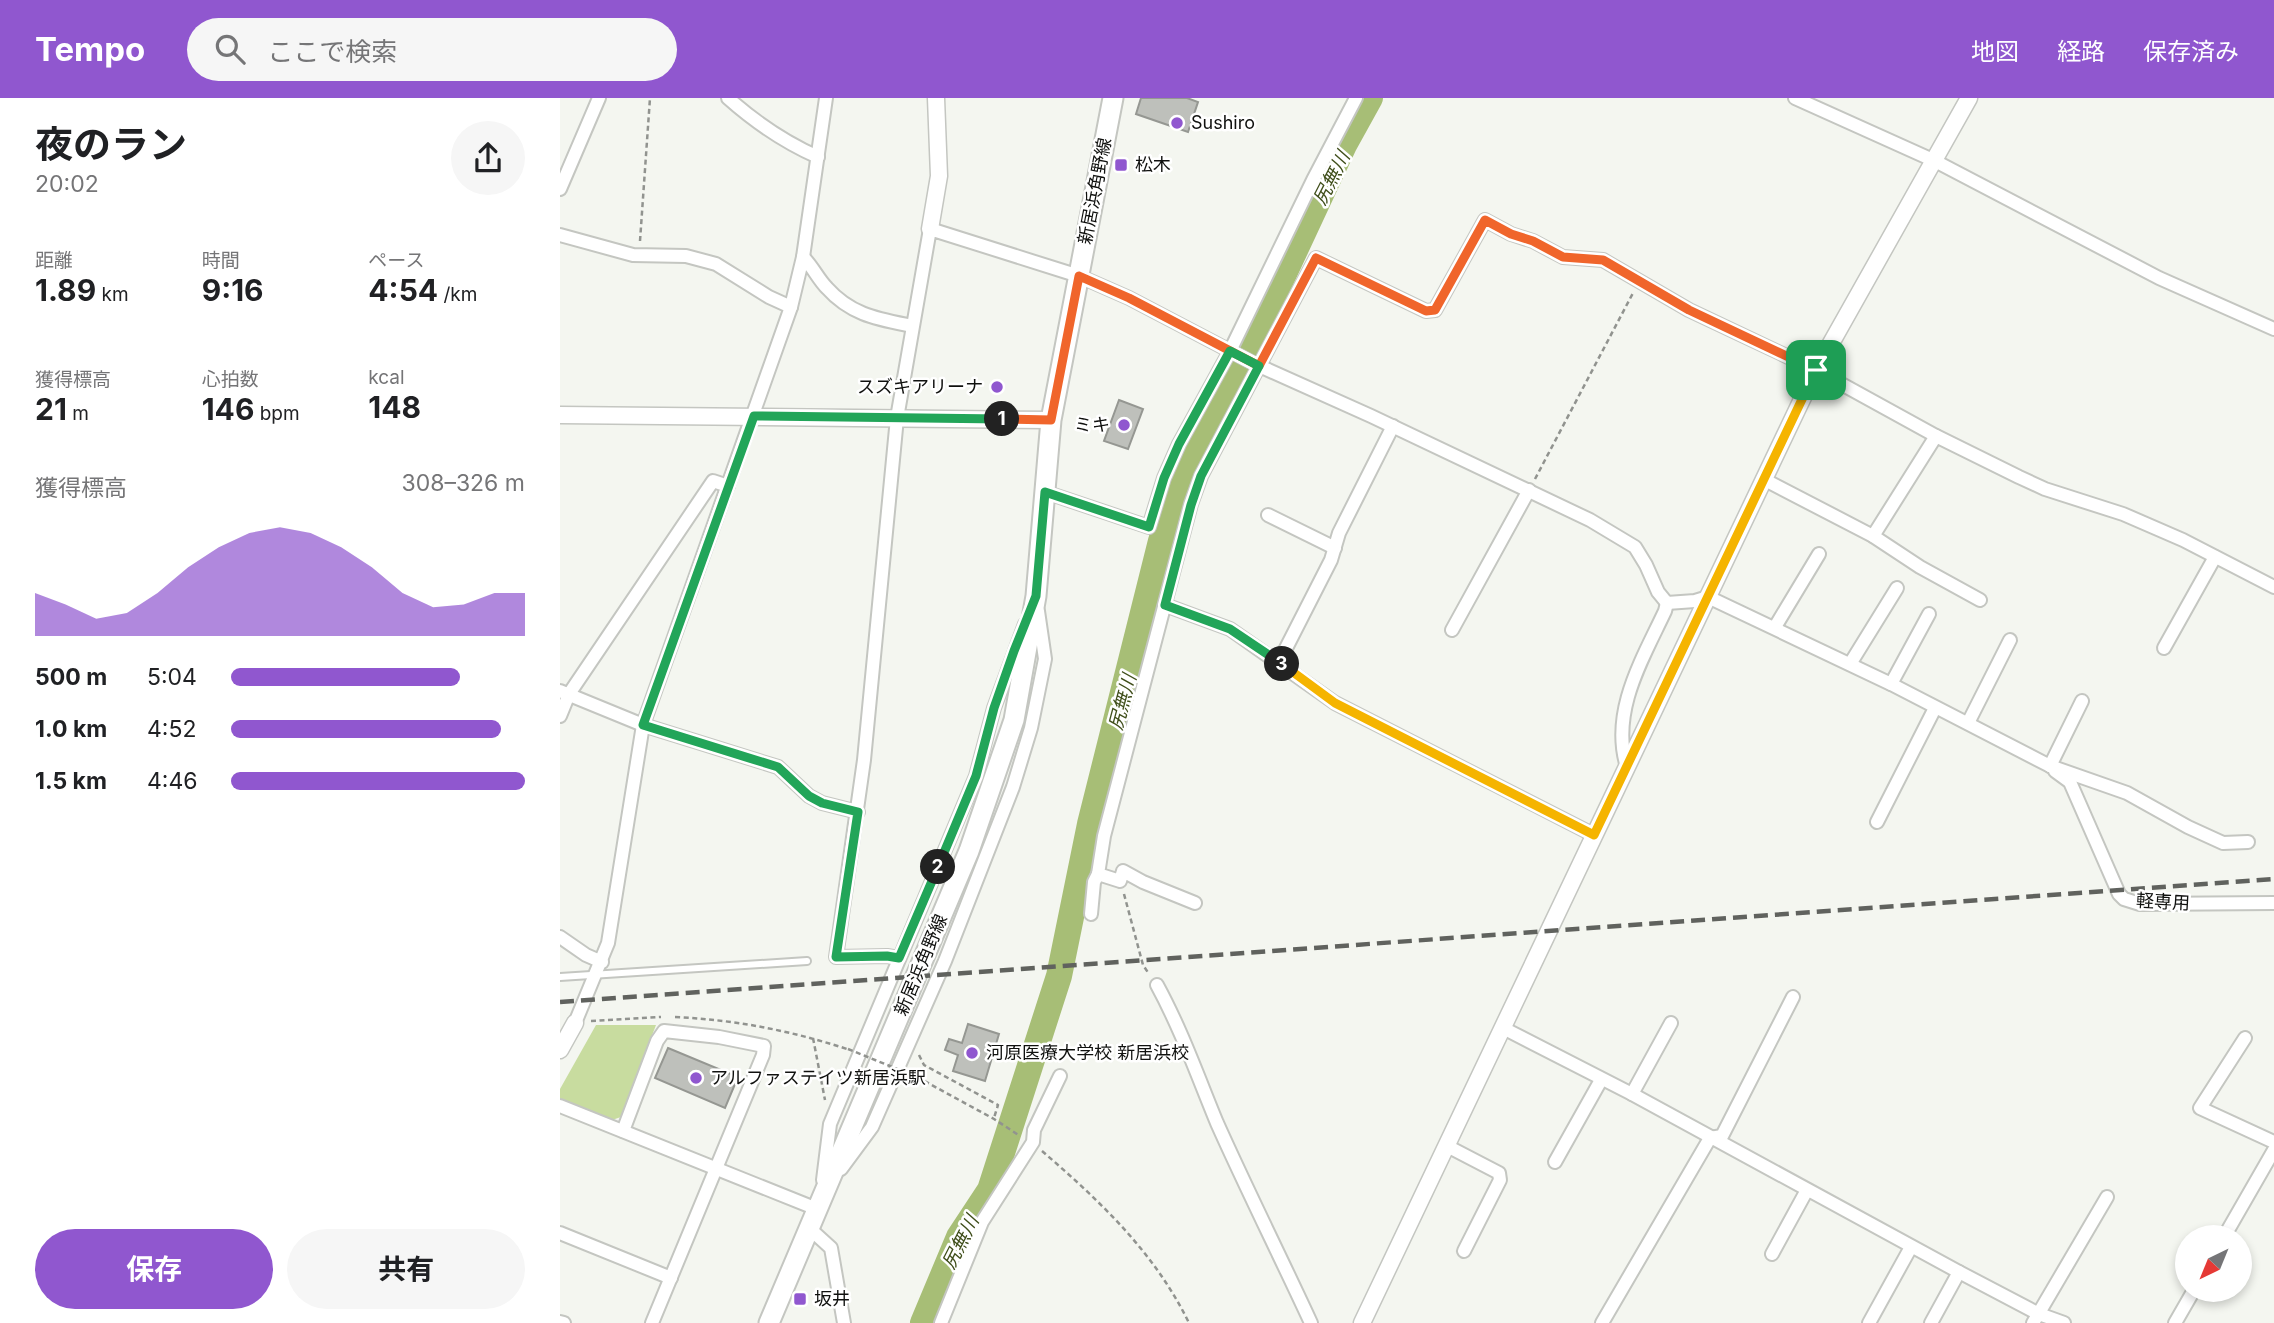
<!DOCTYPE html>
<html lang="ja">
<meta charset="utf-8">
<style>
body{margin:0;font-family:Inter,"Noto Sans JP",sans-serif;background:#f6f6f6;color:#202124;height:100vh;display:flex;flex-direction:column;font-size:26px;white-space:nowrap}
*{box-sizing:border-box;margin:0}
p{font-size:23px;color:#757577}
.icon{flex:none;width:38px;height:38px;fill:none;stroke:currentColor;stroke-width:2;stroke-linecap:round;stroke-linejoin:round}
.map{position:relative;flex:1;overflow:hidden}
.drawer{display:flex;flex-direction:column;background:#fff;width:560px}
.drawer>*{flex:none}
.needle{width:46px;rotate:223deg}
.fabs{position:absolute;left:1615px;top:1127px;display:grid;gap:14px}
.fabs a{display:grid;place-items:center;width:77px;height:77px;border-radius:50%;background:#fff;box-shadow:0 4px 10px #0003;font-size:35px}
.pin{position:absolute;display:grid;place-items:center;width:60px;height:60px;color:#fff;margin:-30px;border-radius:14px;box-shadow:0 4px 10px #0006}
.km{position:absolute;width:35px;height:35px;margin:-18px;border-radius:50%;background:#222;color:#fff;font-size:19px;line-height:35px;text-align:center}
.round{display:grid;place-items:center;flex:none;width:74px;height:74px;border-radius:37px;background:#f6f6f6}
.overview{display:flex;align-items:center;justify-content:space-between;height:119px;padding:0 35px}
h1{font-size:38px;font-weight:700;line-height:52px}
.stats{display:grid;grid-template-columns:repeat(3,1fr);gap:10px;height:119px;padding:7px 35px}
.stats div{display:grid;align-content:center}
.stats b{font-size:30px;font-weight:700}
.stats small{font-size:19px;font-weight:400}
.stats p{font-size:19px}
.chart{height:196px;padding:14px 35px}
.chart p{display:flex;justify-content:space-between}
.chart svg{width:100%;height:126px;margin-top:7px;fill:#9057cf;opacity:.7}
.primary-button{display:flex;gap:14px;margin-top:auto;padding:14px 35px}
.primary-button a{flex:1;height:80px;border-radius:42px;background:#9057cf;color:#fff;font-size:28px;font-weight:700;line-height:80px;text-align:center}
.primary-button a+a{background:#f6f6f6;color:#202124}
ul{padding:0 35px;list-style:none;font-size:23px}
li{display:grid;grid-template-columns:112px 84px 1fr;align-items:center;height:52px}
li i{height:18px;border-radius:9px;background:#9057cf}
header{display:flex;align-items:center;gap:42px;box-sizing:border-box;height:98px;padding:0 35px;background:#9057cf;color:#fff}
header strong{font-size:33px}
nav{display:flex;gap:38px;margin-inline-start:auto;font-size:24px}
.search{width:490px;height:63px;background:#f6f6f6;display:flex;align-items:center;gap:18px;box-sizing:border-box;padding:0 24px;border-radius:38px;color:#757577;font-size:26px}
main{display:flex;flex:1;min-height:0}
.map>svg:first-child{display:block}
.green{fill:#c8dc9f}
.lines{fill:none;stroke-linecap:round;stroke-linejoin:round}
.river{stroke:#a7be76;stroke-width:26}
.building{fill:#bec0bb;stroke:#959792;stroke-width:2}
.service-casing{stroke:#c4c6c1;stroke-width:10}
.minor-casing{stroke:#c4c6c1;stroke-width:16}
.tertiary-casing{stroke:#c4c6c1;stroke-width:19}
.primary-casing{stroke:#c4c6c1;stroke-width:23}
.path{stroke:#91938f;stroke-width:2.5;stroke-dasharray:5 3.5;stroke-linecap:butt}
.service{stroke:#fff;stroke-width:6}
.minor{stroke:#fff;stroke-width:12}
.tertiary{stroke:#fff;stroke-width:16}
.primary{stroke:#fff;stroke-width:19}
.rail{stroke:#60625e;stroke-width:4.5;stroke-dasharray:14 7;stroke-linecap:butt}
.path-bridge{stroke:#91938f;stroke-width:2.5;stroke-dasharray:5 3.5;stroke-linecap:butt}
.split-1-casing{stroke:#fff;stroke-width:14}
.split-2-casing{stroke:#fff;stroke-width:14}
.split-3-casing{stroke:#fff;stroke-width:14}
.split-4-casing{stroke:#fff;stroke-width:14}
.split-1{stroke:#f0652b;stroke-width:9}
.split-2{stroke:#22a559;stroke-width:9}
.split-3{stroke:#22a559;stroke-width:9}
.split-4{stroke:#f5b400;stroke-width:9}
.poi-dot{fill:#9057cf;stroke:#fff;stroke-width:2.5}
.labels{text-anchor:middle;stroke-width:5;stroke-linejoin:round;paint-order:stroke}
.poi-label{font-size:18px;fill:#10110f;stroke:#fff;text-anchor:start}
.street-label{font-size:18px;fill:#10110f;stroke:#fff}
.water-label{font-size:19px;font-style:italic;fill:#404f1b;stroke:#fff}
</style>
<header>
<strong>Tempo</strong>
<div class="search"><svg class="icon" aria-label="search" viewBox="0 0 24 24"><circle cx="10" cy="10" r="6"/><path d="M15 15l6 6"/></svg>ここで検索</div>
<nav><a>地図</a><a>経路</a><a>保存済み</a></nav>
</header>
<main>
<section class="drawer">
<div class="overview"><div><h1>夜のラン</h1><p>20:02</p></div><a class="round"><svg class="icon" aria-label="share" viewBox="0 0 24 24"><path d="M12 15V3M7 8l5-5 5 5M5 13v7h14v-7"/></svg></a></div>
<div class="stats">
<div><p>距離</p><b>1.89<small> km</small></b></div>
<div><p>時間</p><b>9:16</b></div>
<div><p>ペース</p><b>4:54<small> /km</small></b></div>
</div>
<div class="stats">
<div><p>獲得標高</p><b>21<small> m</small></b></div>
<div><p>心拍数</p><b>146<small> bpm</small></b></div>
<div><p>kcal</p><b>148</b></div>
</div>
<div class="chart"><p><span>獲得標高</span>308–326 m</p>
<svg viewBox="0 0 160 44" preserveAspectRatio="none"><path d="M0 44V29L10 33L20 38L30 36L40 29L50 20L60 13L70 8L80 6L90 8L100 13L110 20L120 29L130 34L140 33L150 29L160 29V44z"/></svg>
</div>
<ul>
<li><b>500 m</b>5:04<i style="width:78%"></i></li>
<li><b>1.0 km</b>4:52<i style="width:92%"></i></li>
<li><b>1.5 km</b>4:46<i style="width:100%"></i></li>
</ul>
<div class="primary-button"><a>保存</a><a>共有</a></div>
</section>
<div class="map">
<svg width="1714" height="1225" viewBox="0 0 1714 1225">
<rect width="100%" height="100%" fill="#f4f6f0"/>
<!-- green -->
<path class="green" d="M36,927h60l-35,92 -9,3 -52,-20v-11z"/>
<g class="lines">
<!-- river -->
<path class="river" d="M363,1225l36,-86 31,-47 69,-214 31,-152 71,-283 19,-61 82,-159 82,-176 26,-47"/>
</g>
<!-- building -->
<g class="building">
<path d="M581,0h46l11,4 -10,30 -52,-18z"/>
<path d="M559,302l24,9 -15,40 -24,-8z"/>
<path d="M408,926l31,10 -14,47 -32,-10 5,-16 -13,-5 4,-11 13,4z"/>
<path d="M108,950l70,29 -13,31 -70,-30z"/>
</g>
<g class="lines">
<defs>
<path id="service" d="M0,879l247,-16"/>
<g id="minor">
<path d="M168,0c27,24 56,44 90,59"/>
<path d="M1235,0l140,63 224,117 115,51"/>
<path d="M0,91l39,-91"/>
<path d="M0,137l73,20 53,1 30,8 53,33 22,10"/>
<path d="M243,159c10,10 15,22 24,31 24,27 51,31 85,38"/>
<path d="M1205,382l108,56 47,31 60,33"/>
<path d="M485,394l104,35 15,-49 15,-34 51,-93 83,-171 43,-82"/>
<path d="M708,417l67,33"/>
<path d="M1313,438l63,-100"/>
<path d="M605,507l65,24 105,74 259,132"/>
<path d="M1215,529l44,-73"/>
<path d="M892,532l77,-140"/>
<path d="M1604,550l51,-91"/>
<path d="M719,564l52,-102 8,-27 54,-107"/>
<path d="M1290,566l47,-76"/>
<path d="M1331,586l38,-70"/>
<path d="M0,593l83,34 135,42 31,29 13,7 36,9"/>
<path d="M0,618l9,-22 144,-213 15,5"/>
<path d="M1408,625l42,-83"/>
<path d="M1490,668l32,-65"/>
<path d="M1067,669c-17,-55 15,-107 38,-156l2,-8"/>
<path d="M1495,673l15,11 49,112 5,5 16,5 134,-1"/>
<path d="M1317,724l58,-114"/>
<path d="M635,805l-52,-21 -20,-11 -3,10 -22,-7 6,-38 87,-332 10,-28 115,-218 110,53 9,-1 50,-90 26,14 22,7 30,16 40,3 86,50 127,60 120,66 83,41 26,12 78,25 60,26 91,47"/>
<path d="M531,816l3,-32 4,-8"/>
<path d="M0,839l26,18 16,7"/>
<path d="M339,860l-12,-2 -51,1 28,-197 33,-342 33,-189 149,47 50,22 126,66 116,52 219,104 45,27 11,18 12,27 9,11 28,-2 13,-4 183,87 159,82 77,27 61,34 35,16 25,-1"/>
<path d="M597,887c24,44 41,92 60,138 30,67 63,133 94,200"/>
<path d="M15,925l33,-80 35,-218 148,-418 12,-50 23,-159"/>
<path d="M943,930l129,66 327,178 80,42 25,9"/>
<path d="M1685,940l-45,70 74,34"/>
<path d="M1072,996l39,-71"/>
<path d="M0,1008l257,103"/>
<path d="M63,1033l34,-90 7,-10 55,6 45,9 -1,9 -111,268"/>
<path d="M887,1048l52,27 1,7 -36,71"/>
<path d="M995,1064l46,-82"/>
<path d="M281,1071l31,-42 73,-166 68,-174 18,-59 14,-69 -7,-48"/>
<path d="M263,1082l7,-56 146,-348 18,-68 31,-84"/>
<path d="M249,1130l22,20 13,75"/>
<path d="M0,1135l111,45"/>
<path d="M1664,1139l50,-87"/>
<path d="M1212,1156l35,-64"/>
<path d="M0,1224l4,1"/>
<path d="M381,1225l41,-101 51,-80 1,-12 26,-54"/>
<path d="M1042,1225l108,-185 12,-2 71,-139"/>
<path d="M1309,1225l42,-76"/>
<path d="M1371,1225l28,-51"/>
<path d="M1473,1225l74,-126"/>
<path d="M1615,1225l19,-33"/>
</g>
<g id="tertiary">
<path d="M370,131l9,-53 -3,-78"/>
<path d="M0,317l491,5"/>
<path d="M0,952l15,-27"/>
<path d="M802,1225l454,-953 153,-272"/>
</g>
<path id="primary" d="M209,1225l200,-472 45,-131 22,-124 15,-176 62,-322"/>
</defs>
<!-- service casing -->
<use href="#service" class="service-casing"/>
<!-- minor casing -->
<use href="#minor" class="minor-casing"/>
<!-- tertiary casing -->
<use href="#tertiary" class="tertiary-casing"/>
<!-- primary casing -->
<use href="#primary" class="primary-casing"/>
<!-- path -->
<g class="path">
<path d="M80,143l10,-143"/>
<path d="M975,381l98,-186"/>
<path d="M564,796l19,71 6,9"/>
<path d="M115,919c61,3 113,13 172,32"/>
<path d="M31,923l70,-4"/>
<path d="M253,940l12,62"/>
<path d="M359,957l5,10 74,40 -4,13"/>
<path d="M357,979l77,42 26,17"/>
<path d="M482,1053c58,50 113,102 147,172"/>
</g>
<!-- service -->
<use href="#service" class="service"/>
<!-- minor -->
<use href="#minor" class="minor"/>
<!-- tertiary -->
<use href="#tertiary" class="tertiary"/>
<!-- primary -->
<use href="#primary" class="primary"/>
<!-- rail -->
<path class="rail" d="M0,904l1714,-123"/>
<!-- path-bridge -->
<path class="path-bridge" d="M288,951l69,28"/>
</g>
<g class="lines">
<defs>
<path id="split-1" d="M442,321l49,1 28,-144 50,22 130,68 57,-108 110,53 9,-1 50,-90 26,14 22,7 30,16 40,3 86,50 127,60"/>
<path id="split-2" d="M378,769l-39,91 -12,-2 -51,1 22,-145 -36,-9 -13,-7 -31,-29 -135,-42 111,-309 248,3"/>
<path id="split-3" d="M378,769l38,-91 18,-68 20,-57 22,-55 9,-104 104,35 15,-49 15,-34 51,-93 29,15 -58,110 -10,29 -26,100 65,24 52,35"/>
<path id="split-4" d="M722,566l53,39 259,132 222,-465"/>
</defs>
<!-- split-1 casing -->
<use href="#split-1" class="split-1-casing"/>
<!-- split-2 casing -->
<use href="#split-2" class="split-2-casing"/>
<!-- split-3 casing -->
<use href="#split-3" class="split-3-casing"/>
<!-- split-4 casing -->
<use href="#split-4" class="split-4-casing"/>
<!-- split-1 -->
<use href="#split-1" class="split-1"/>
<!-- split-2 -->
<use href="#split-2" class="split-2"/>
<!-- split-3 -->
<use href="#split-3" class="split-3"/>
<!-- split-4 -->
<use href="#split-4" class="split-4"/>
</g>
<!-- markers -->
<g class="poi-dot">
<circle cx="617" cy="25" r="7"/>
<rect x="554" y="60" width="14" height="14" rx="3.5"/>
<circle cx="437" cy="289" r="7"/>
<circle cx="564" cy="327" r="7"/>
<circle cx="412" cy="955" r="7"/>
<circle cx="136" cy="980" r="7"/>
<rect x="233" y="1194" width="14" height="14" rx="3.5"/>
</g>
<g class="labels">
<!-- poi labels -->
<g class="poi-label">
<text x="631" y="31">Sushiro</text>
<text x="575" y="73">松木</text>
<text x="423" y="295" text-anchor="end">スズキアリーナ</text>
<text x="550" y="333" text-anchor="end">ミキ</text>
<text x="426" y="961">河原医療大学校 新居浜校</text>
<text x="150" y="986">アルファステイツ新居浜駅</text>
<text x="254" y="1207">坂井</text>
</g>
<!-- street labels -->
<g class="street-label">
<text transform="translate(535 93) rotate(-79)" y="6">新居浜角野線</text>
<text transform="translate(1603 804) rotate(3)" y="6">軽専用</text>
<text transform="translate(361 867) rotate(-67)" y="6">新居浜角野線</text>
</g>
<!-- water labels -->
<g class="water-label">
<text transform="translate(771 80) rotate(-63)" y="7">尻無川</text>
<text transform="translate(562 604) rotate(-75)" y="7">尻無川</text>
<text transform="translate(400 1144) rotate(-63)" y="7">尻無川</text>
</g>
</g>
</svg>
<div class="fabs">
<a><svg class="needle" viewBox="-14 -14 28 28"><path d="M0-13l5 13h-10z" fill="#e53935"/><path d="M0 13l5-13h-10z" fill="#757577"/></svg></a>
</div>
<div class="pin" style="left:1256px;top:272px;background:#1e9e55"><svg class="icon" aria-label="arrive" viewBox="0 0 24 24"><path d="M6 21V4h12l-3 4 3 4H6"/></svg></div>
<b class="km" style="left:442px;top:321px">1</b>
<b class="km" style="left:378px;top:769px">2</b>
<b class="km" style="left:722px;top:566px">3</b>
</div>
</main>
